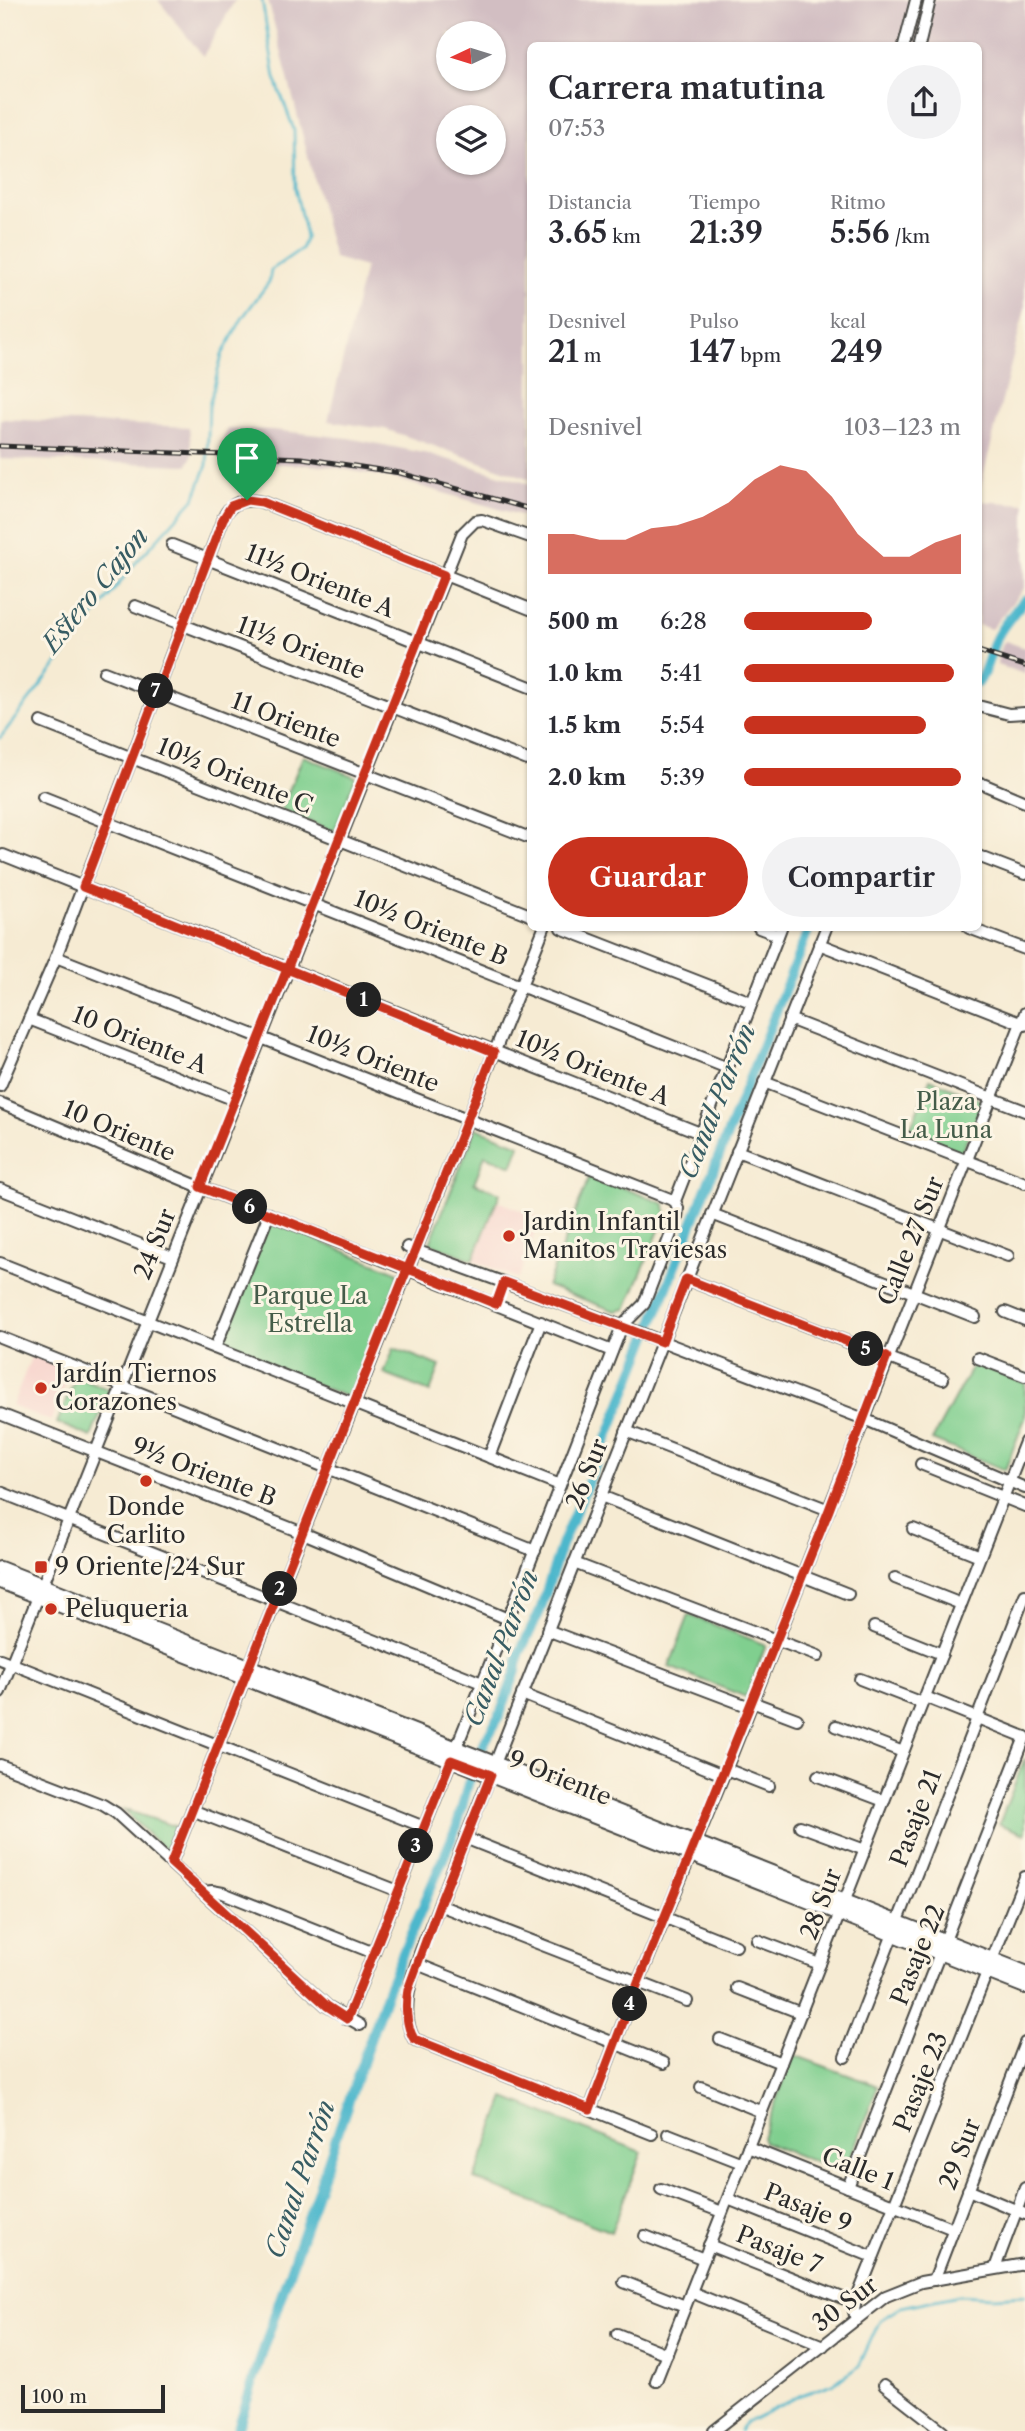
<!DOCTYPE html>
<html lang="es">
<meta charset="utf-8">
<style>
body{margin:0;font-family:"Libre Caslon Text",serif;background:#f2f2f3;color:#2b2b33;height:100vh;display:flex;flex-direction:column;font-size:26px;white-space:nowrap}
*{box-sizing:border-box;margin:0}
p{font-size:23px;color:#7c7c81}
.icon{flex:none;width:38px;height:38px;fill:none;stroke:currentColor;stroke-width:2;stroke-linecap:round;stroke-linejoin:round}
.map{position:relative;flex:1;overflow:hidden}
.drawer{position:absolute;left:527px;top:42px;width:455px;height:889px;display:flex;flex-direction:column;background:#fff;border-radius:10px;box-shadow:0 2px 5px #0004}
.drawer>*{flex:none}
.needle{width:46px;rotate:266deg}
.controls{position:absolute;left:436px;top:21px;display:grid;gap:14px}
.controls a{display:grid;place-items:center;width:70px;height:70px;border-radius:50%;background:#fff;box-shadow:0 2px 5px #0004;font-size:35px}
.scale{position:absolute;left:21px;bottom:18px;width:144px;box-sizing:border-box;padding-left:7px;border:4px solid #2b2b2b;border-top:0;font-size:19px;line-height:24px;white-space:nowrap;color:#2b2b2b;-webkit-text-stroke:5px #fcf5e5;paint-order:stroke}
.pin{position:absolute;display:grid;place-items:center;width:60px;height:60px;color:#fff;margin:-72px -30px;border-radius:50% 50% 50% 0;rotate:-45deg;box-shadow:0 0 7px #0007}
.pin .icon{rotate:45deg}
.km{position:absolute;width:35px;height:35px;margin:-18px;border-radius:50%;background:#222;color:#fff;font-size:19px;line-height:35px;text-align:center}
.round{display:grid;place-items:center;flex:none;width:74px;height:74px;border-radius:37px;background:#f2f2f3}
.headline{display:flex;align-items:center;justify-content:space-between;height:119px;padding:0 21px}
h1{font-size:32px;font-weight:600;line-height:52px}
.metrics{display:grid;grid-template-columns:repeat(3,1fr);gap:10px;height:119px;padding:7px 21px}
.metrics div{display:grid;align-content:center}
.metrics b{font-size:30px;font-weight:600}
.metrics small{font-size:19px;font-weight:400}
.metrics p{font-size:19px}
.chart{height:196px;padding:14px 21px}
.chart p{display:flex;justify-content:space-between}
.chart svg{width:100%;height:126px;margin-top:7px;fill:#c8321e;opacity:.7}
.button{display:flex;gap:14px;margin-top:auto;padding:14px 21px}
.button a{flex:1;height:80px;border-radius:42px;background:#c8321e;color:#fff;font-size:28px;font-weight:600;line-height:80px;text-align:center}
.button a+a{background:#f2f2f3;color:#2b2b33}
ul{padding:0 21px;list-style:none;font-size:23px}
li{display:grid;grid-template-columns:112px 84px 1fr;align-items:center;height:52px}
li i{height:18px;border-radius:9px;background:#c8321e}
.map>svg:first-child{display:block}
.built{fill:#f7d0ca}
.industrial{fill:#d2bec2;fill-rule:evenodd}
.green{fill:#80cf8f;stroke:#567d5d;stroke-width:2}
.lines{fill:none;stroke-linecap:round;stroke-linejoin:round}
.stream{stroke:#4eb7cc;stroke-width:2.5}
.canal{stroke:#4eb7cc;stroke-width:10}
.street-casing{stroke:#494844;stroke-width:14}
.secondary-casing{stroke:#494844;stroke-width:18}
.street{stroke:#fff;stroke-width:10}
.secondary{stroke:#fff;stroke-width:14}
.rail-casing{stroke:#2b2b2b;stroke-width:5}
.rail{stroke:#fcf5e5;stroke-width:2.5;stroke-dasharray:8;stroke-linecap:butt}
.route-casing{stroke:#fff;stroke-width:14}
.route{stroke:#c8321e;stroke-width:9}
.poi-dot{fill:#c8321e;stroke:#fcf5e5;stroke-width:2.5}
.labels{text-anchor:middle;stroke-width:6;stroke-linejoin:round;paint-order:stroke}
.street-label{font-size:24px;fill:#2b2b2b;stroke:#fcf5e5}
.park-label{font-size:24px;fill:#445c49;stroke:#fcf5e5}
.poi-label{font-size:24px;fill:#2b2b2b;stroke:#fcf5e5;text-anchor:start}
.water-label{font-size:26px;font-style:italic;fill:#375c63;stroke:#fcf5e5}
</style>
<div class="map">
<svg width="1025" height="2431" viewBox="0 0 1025 2431">
<rect width="100%" height="100%" fill="#fcf5e5"/>
<filter id="ink" filterUnits="userSpaceOnUse"><feTurbulence type="fractalNoise" baseFrequency=".0143" numOctaves="2"/><feDisplacementMap in="SourceGraphic" scale="14" xChannelSelector="R" yChannelSelector="G"/><feConvolveMatrix kernelMatrix="1 2 1 2 8 2 1 2 1" color-interpolation-filters="sRGB"/></filter>
<filter id="wash" filterUnits="userSpaceOnUse"><feTurbulence type="fractalNoise" baseFrequency=".00686" numOctaves="4" result="noise"/><feDisplacementMap in="SourceGraphic" scale="28" xChannelSelector="R" yChannelSelector="G"/><feGaussianBlur stdDeviation="1.57" result="paint"/><feColorMatrix in="noise" values="0 0 0 0 0 0 0 0 0 0 0 0 0 0 0 0 0 1.4 0 .05"/><feComposite in="paint" operator="in"/></filter>
<g filter="url(#wash)">
<rect width="100%" height="100%" fill="#f6ebd3"/>
<!-- built -->
<g class="built">
<path d="M497,1201l44,17 -23,61 -45,-19z"/>
<path d="M32,1355l39,15 -20,51 -39,-15z"/>
</g>
<!-- industrial -->
<g class="industrial">
<path d="M158,0h77l-32,56z"/>
<path d="M268,0h757v308l-47,189v-451h-448v433l-145,-50 -57,-8 37,-154 -31,-9zM448,33h46v46h-46zM448,117h46v46h-46z"/>
<path d="M0,419l189,8 3,28 -4,10 -188,-6z"/>
<path d="M228,429l44,1 76,8 81,16 45,13 56,17v34l-134,-39 -69,-13 -103,-5 -4,-5 1,-13z"/>
<path d="M978,501l47,3v83l-34,42 -13,-4z"/>
<path d="M1005,641l20,7v26l-28,-9 1,-12z"/>
</g>
<!-- green -->
<g class="green">
<path d="M303,756l53,21 -22,55 -53,-22z"/>
<path d="M930,1079l53,22 -22,52 -52,-22z"/>
<path d="M476,1128l44,17 -8,21 -27,-11 -11,28 26,10 -27,67 -43,-17z"/>
<path d="M590,1175l75,29 1,10 -40,95 -11,2 -68,-25z"/>
<path d="M269,1221l130,52 -47,126 -130,-52 -1,-3z"/>
<path d="M394,1348l46,18 -10,26 -46,-18z"/>
<path d="M974,1363l51,20v35l-20,52 -73,-30z"/>
<path d="M76,1376l34,14 -19,47 -34,-14z"/>
<path d="M689,1615l77,30 -20,52 -77,-30z"/>
<path d="M1025,1758v76l-26,-10z"/>
<path d="M122,1809l58,19 -10,27z"/>
<path d="M794,2055l84,31 -34,88 -80,-32 -2,-5z"/>
<path d="M505,2098l137,54 -31,80 -137,-53z"/>
</g>
<g class="lines">
<!-- stream -->
<g class="stream">
<path d="M0,738l131,-170 63,-69 13,-34 2,-59 13,-51 21,-38 26,-35 2,-12 30,-21 5,-12 -11,-49 -1,-58 -19,-52 -13,-78"/>
<path d="M739,2431l7,-8 55,-28 32,-11 26,-18 21,-46 21,-13 58,-12 34,2 32,-2"/>
</g>
<!-- canal -->
<g class="canal">
<path d="M978,683c9,-12 11,-28 17,-42 7,-15 19,-29 30,-41"/>
<path d="M237,2431l41,-126 110,-317 69,-162 11,-42 16,-41 15,-26 17,-46 3,-17 21,-43 22,-68 47,-109 200,-506"/>
</g>
</g>
</g>
<g filter="url(#ink)">
<g class="lines">
<defs>
<g id="street">
<path d="M904,46l12,-46"/>
<path d="M919,46l11,-46"/>
<path d="M172,545l358,142"/>
<path d="M135,606l395,155"/>
<path d="M104,672l426,166"/>
<path d="M978,706l31,8 16,-1"/>
<path d="M41,722l489,193"/>
<path d="M978,782l47,20"/>
<path d="M43,797l682,270"/>
<path d="M3,855l697,278"/>
<path d="M978,856l47,18"/>
<path d="M561,928l190,74"/>
<path d="M759,928l19,7"/>
<path d="M969,928l56,21"/>
<path d="M819,944l206,81"/>
<path d="M56,957l619,244"/>
<path d="M29,1019l206,81"/>
<path d="M789,1019l236,92"/>
<path d="M764,1082l261,101"/>
<path d="M0,1086l56,-129 167,-438c7,-17 22,-21 39,-17l268,107"/>
<path d="M0,1103l200,84 412,164"/>
<path d="M737,1151l271,105"/>
<path d="M0,1189l172,68"/>
<path d="M712,1214l263,103"/>
<path d="M407,1247l215,79 242,93 161,69"/>
<path d="M0,1263l560,222"/>
<path d="M686,1279l257,100"/>
<path d="M1005,1312l20,8"/>
<path d="M0,1337l535,214"/>
<path d="M215,1348l54,-134"/>
<path d="M978,1358l47,18"/>
<path d="M0,1414l303,119 205,86"/>
<path d="M626,1431l203,79"/>
<path d="M489,1457l52,-135"/>
<path d="M921,1464l104,42"/>
<path d="M0,1492l482,191"/>
<path d="M601,1496l247,98"/>
<path d="M913,1529l67,27"/>
<path d="M574,1563l244,93"/>
<path d="M895,1578l66,26"/>
<path d="M874,1627l68,27"/>
<path d="M547,1630l203,77"/>
<path d="M0,1659l424,168"/>
<path d="M860,1679l62,24"/>
<path d="M0,1692l462,-1158 13,-13 7,-1 48,17"/>
<path d="M522,1694l201,81"/>
<path d="M925,1697l100,40"/>
<path d="M752,1702l45,17"/>
<path d="M836,1726l67,26"/>
<path d="M0,1765l103,40 13,8 211,193 33,19"/>
<path d="M726,1769l43,17"/>
<path d="M818,1776l66,25"/>
<path d="M192,1810l206,81"/>
<path d="M800,1826l65,24"/>
<path d="M465,1838l271,108"/>
<path d="M171,1863l373,-935"/>
<path d="M203,1892l9,-1 11,2 151,60"/>
<path d="M439,1905l248,96"/>
<path d="M757,1940l63,24"/>
<path d="M417,1964l247,99"/>
<path d="M737,1988l64,25"/>
<path d="M347,2019l161,-400 114,-293 22,-22 33,-86 1,-10 -3,-7 106,-273"/>
<path d="M720,2039l61,24"/>
<path d="M845,2057l180,-462"/>
<path d="M701,2087l61,25"/>
<path d="M590,2109l48,-126 88,-214 299,-756"/>
<path d="M652,2134l-238,-95c-21,-37 12,-98 25,-134l387,-977"/>
<path d="M668,2134l74,29"/>
<path d="M748,2147l205,82"/>
<path d="M848,2187l177,-450"/>
<path d="M661,2189l61,23"/>
<path d="M968,2190l57,24"/>
<path d="M728,2199l145,58"/>
<path d="M645,2236l59,23"/>
<path d="M709,2245l146,58"/>
<path d="M995,2268l30,-80"/>
<path d="M934,2280l91,-237"/>
<path d="M624,2282l61,24"/>
<path d="M691,2292l132,54"/>
<path d="M856,2320l-2,-9 1,-8 170,-426"/>
<path d="M617,2334l50,20"/>
<path d="M656,2381l369,-939"/>
<path d="M884,2385l59,46"/>
<path d="M714,2431l172,-135 35,-14 104,-18"/>
</g>
<g id="secondary">
<path d="M0,1569l1025,404"/>
<path d="M0,1581l1025,405"/>
</g>
</defs>
<!-- street casing -->
<use href="#street" class="street-casing"/>
<!-- secondary casing -->
<use href="#secondary" class="secondary-casing"/>
<!-- street -->
<use href="#street" class="street"/>
<!-- secondary -->
<use href="#secondary" class="secondary"/>
<defs>
<g id="rail">
<path d="M0,446l302,12 98,15 130,36"/>
<path d="M978,651l47,15"/>
</g>
</defs>
<!-- rail casing -->
<use href="#rail" class="rail-casing"/>
<!-- rail -->
<use href="#rail" class="rail"/>
</g>
</g>
<g class="lines" filter="url(#ink)">
<defs>
<path id="route" d="M247,500l15,2 182,73 -157,394 207,83 -79,199 -11,26 -25,63 -208,523 156,143 20,13 104,-259 40,15 -52,130 -31,85c-3,15 -2,36 6,49l176,70 48,-126 191,-473 58,-153 -201,-78 -24,63 -158,-60 -8,22 -72,-29 -16,-6 -208,-82 87,-218 -204,-82 140,-368 8,-13 16,-6"/>
</defs>
<!-- route casing -->
<use href="#route" class="route-casing"/>
<!-- route -->
<use href="#route" class="route"/>
</g>
<!-- markers -->
<g class="poi-dot">
<circle cx="509" cy="1236" r="7"/>
<circle cx="41" cy="1388" r="7"/>
<circle cx="146" cy="1481" r="7"/>
<rect x="34" y="1560" width="14" height="14" rx="3.5"/>
<circle cx="51" cy="1609" r="7"/>
</g>
<g class="labels">
<!-- street labels -->
<g class="street-label">
<text transform="translate(320 581) rotate(22)" y="8">11½ Oriente A</text>
<text transform="translate(301 648) rotate(21)" y="8">11½ Oriente</text>
<text transform="translate(286 720) rotate(21)" y="8">11 Oriente</text>
<text transform="translate(235 776) rotate(22)" y="8">10½ Oriente C</text>
<text transform="translate(431 928) rotate(22)" y="8">10½ Oriente B</text>
<text transform="translate(140 1040) rotate(22)" y="8">10 Oriente A</text>
<text transform="translate(373 1059) rotate(22)" y="8">10½ Oriente</text>
<text transform="translate(593 1068) rotate(22)" y="8">10½ Oriente A</text>
<text transform="translate(119 1131) rotate(23)" y="8">10 Oriente</text>
<text transform="translate(911 1241) rotate(-68)" y="8">Calle 27 Sur</text>
<text transform="translate(155 1244) rotate(-68)" y="8">24 Sur</text>
<text transform="translate(204 1472) rotate(21)" y="8">9½ Oriente B</text>
<text transform="translate(587 1474) rotate(-68)" y="8">26 Sur</text>
<text transform="translate(560 1778) rotate(22)" y="8">9 Oriente</text>
<text transform="translate(916 1818) rotate(-69)" y="8">Pasaje 21</text>
<text transform="translate(821 1904) rotate(-69)" y="8">28 Sur</text>
<text transform="translate(918 1955) rotate(-68)" y="8">Pasaje 22</text>
<text transform="translate(921 2082) rotate(-68)" y="8">Pasaje 23</text>
<text transform="translate(960 2154) rotate(-69)" y="8">29 Sur</text>
<text transform="translate(858 2169) rotate(22)" y="8">Calle 1</text>
<text transform="translate(808 2208) rotate(22)" y="8">Pasaje 9</text>
<text transform="translate(779 2250) rotate(22)" y="8">Pasaje 7</text>
<text transform="translate(845 2304) rotate(-37)" y="8">30 Sur</text>
</g>
<!-- park labels -->
<g class="park-label">
<text x="946" y="1110">Plaza<tspan x="946" dy="28">La Luna</tspan></text>
<text x="310" y="1304">Parque La<tspan x="310" dy="28">Estrella</tspan></text>
</g>
<!-- poi labels -->
<g class="poi-label">
<text x="523" y="1230">Jardin Infantil<tspan x="523" dy="28">Manitos Traviesas</tspan></text>
<text x="55" y="1382">Jardín Tiernos<tspan x="55" dy="28">Corazones</tspan></text>
<text x="146" y="1515" text-anchor="middle">Donde<tspan x="146" dy="28">Carlito</tspan></text>
<text x="55" y="1575">9 Oriente/24 Sur</text>
<text x="65" y="1617">Peluqueria</text>
</g>
<!-- water labels -->
<g class="water-label">
<text transform="translate(95 590) rotate(-51)" y="9">Estero Cajon</text>
<text transform="translate(717 1101) rotate(-68)" y="9">Canal Parrón</text>
<text transform="translate(501 1648) rotate(-69)" y="9">Canal Parrón</text>
<text transform="translate(300 2179) rotate(-71)" y="9">Canal Parrón</text>
</g>
</g>
</svg>
<div class="controls">
<a><svg class="needle" viewBox="-14 -14 28 28"><path d="M0-13l5 13h-10z" fill="#e53935"/><path d="M0 13l5-13h-10z" fill="#7c7c81"/></svg></a>
<a><svg class="icon" aria-label="layers" viewBox="0 0 24 24"><path d="M12 4l9 5-9 5-9-5zM3 14l9 5 9-5"/></svg></a>
</div>
<div class="scale">100 m</div>
<div class="pin" style="left:247px;top:500px;background:#1e9e55"><svg class="icon" aria-label="arrive" viewBox="0 0 24 24"><path d="M6 21V4h12l-3 4 3 4H6"/></svg></div>
<b class="km" style="left:364px;top:1000px">1</b>
<b class="km" style="left:280px;top:1589px">2</b>
<b class="km" style="left:416px;top:1846px">3</b>
<b class="km" style="left:630px;top:2004px">4</b>
<b class="km" style="left:866px;top:1349px">5</b>
<b class="km" style="left:250px;top:1207px">6</b>
<b class="km" style="left:156px;top:691px">7</b>
<section class="drawer">
<div class="headline"><div><h1>Carrera matutina</h1><p>07:53</p></div><a class="round"><svg class="icon" aria-label="share" viewBox="0 0 24 24"><path d="M12 15V3M7 8l5-5 5 5M5 13v7h14v-7"/></svg></a></div>
<div class="metrics">
<div><p>Distancia</p><b>3.65<small> km</small></b></div>
<div><p>Tiempo</p><b>21:39</b></div>
<div><p>Ritmo</p><b>5:56<small> /km</small></b></div>
</div>
<div class="metrics">
<div><p>Desnivel</p><b>21<small> m</small></b></div>
<div><p>Pulso</p><b>147<small> bpm</small></b></div>
<div><p>kcal</p><b>249</b></div>
</div>
<div class="chart"><p><span>Desnivel</span>103–123 m</p>
<svg viewBox="0 0 160 44" preserveAspectRatio="none"><path d="M0 44V30L10 30L20 32L30 32L40 28L50 27L60 24L70 19L80 11L90 6L100 8L110 17L120 30L130 38L140 38L150 33L160 30V44z"/></svg>
</div>
<ul>
<li><b>500 m</b>6:28<i style="width:59%"></i></li>
<li><b>1.0 km</b>5:41<i style="width:97%"></i></li>
<li><b>1.5 km</b>5:54<i style="width:84%"></i></li>
<li><b>2.0 km</b>5:39<i style="width:100%"></i></li>
</ul>
<div class="button"><a>Guardar</a><a>Compartir</a></div>
</section>
</div>
